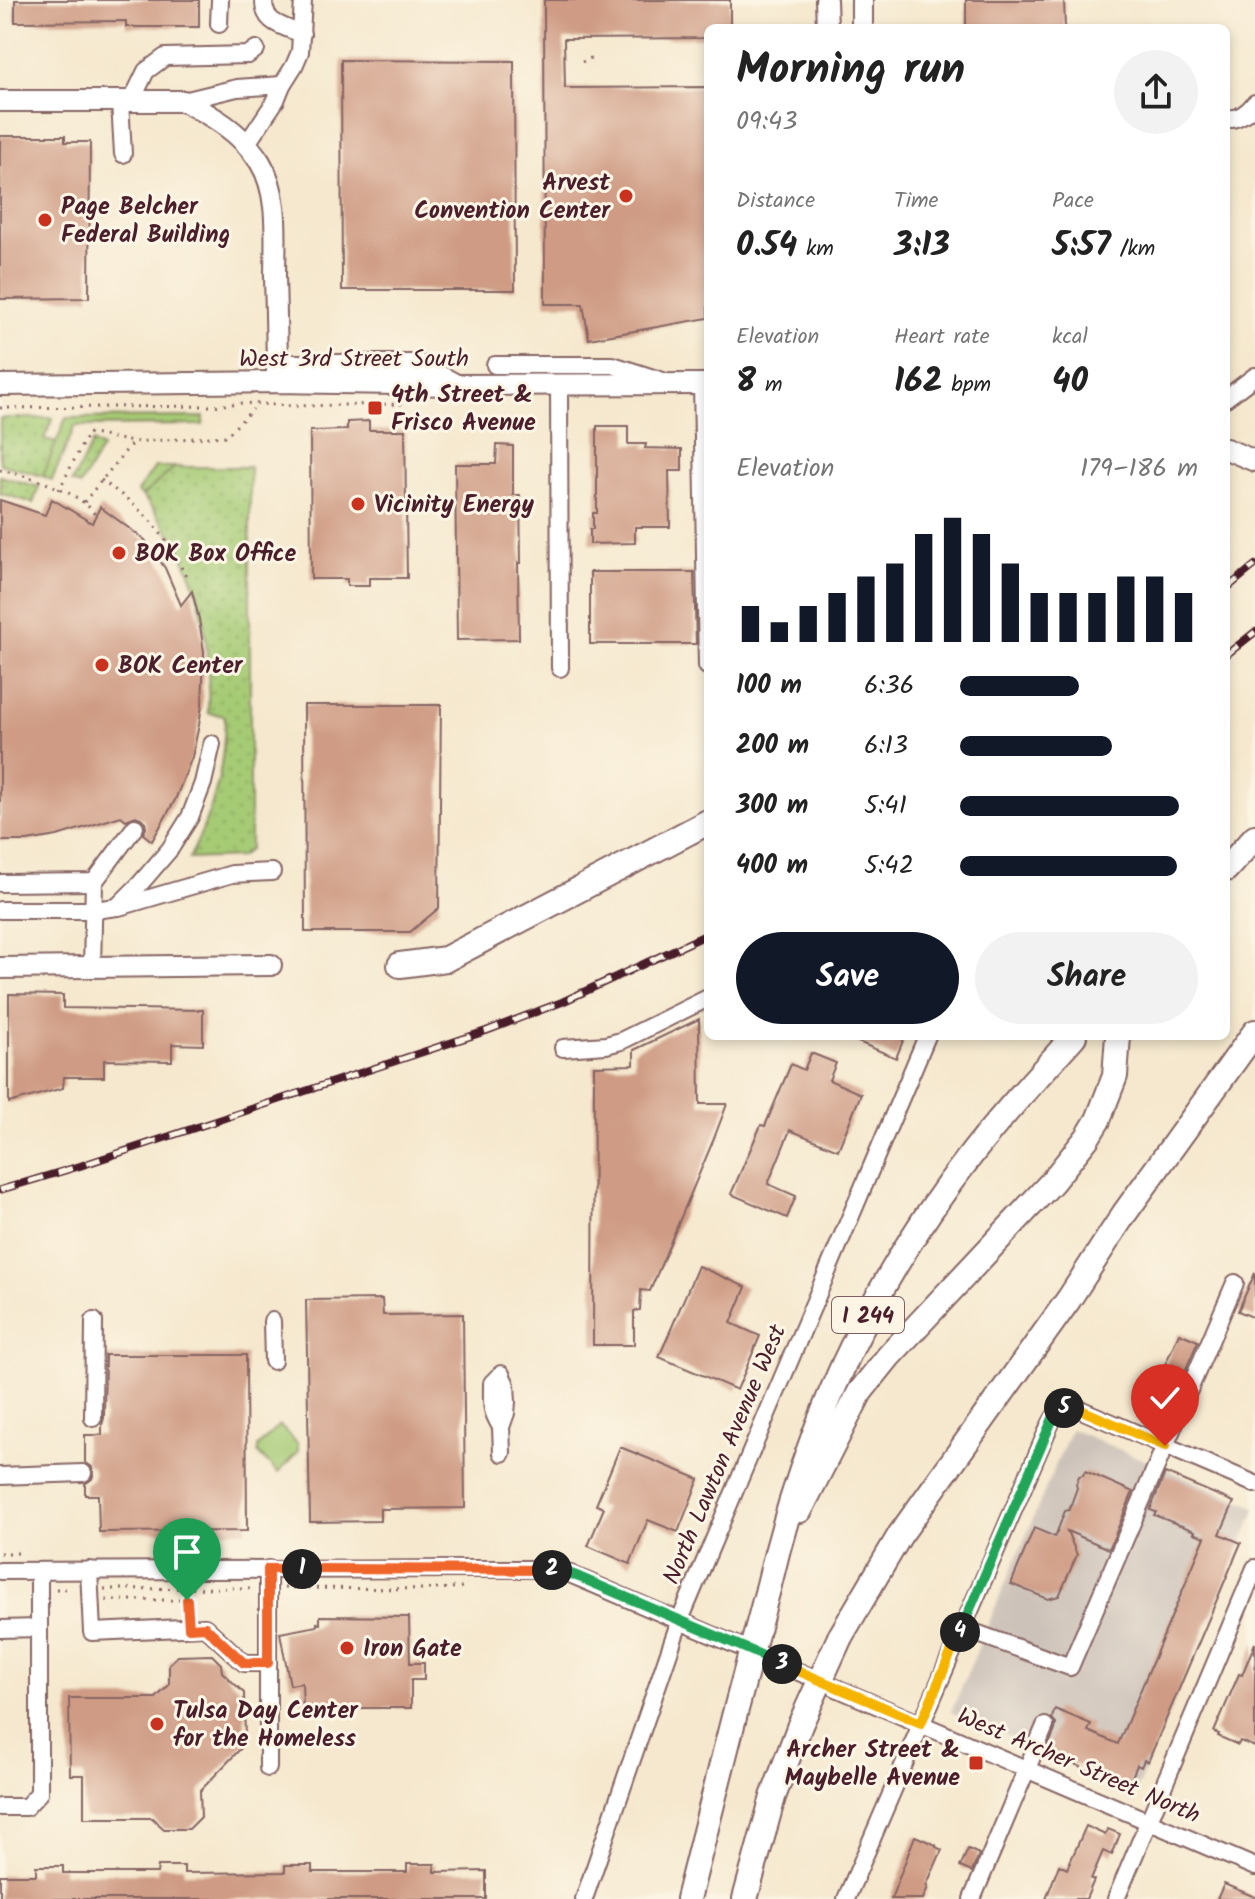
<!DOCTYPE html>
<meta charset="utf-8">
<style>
body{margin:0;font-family:Kalam,sans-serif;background:#f2f2f2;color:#222;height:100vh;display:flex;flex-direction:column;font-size:30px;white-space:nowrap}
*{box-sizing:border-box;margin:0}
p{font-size:26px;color:#767676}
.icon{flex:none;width:44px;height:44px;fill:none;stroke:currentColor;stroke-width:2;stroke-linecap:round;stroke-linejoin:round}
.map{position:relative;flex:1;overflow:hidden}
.side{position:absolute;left:704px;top:24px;width:526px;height:1016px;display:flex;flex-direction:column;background:#fff;border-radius:12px;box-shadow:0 4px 12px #0003}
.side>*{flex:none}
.pin{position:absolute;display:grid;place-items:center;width:68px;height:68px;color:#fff;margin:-82px -34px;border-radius:50% 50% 50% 0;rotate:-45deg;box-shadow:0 0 8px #0007}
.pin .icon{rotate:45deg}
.km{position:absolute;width:40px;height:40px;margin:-20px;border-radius:50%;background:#222;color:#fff;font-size:22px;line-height:40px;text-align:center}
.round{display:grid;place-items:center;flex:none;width:84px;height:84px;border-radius:42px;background:#f2f2f2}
.headline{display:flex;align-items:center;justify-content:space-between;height:136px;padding:0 32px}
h1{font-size:44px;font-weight:700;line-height:60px}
.stats{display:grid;grid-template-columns:repeat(3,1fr);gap:12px;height:136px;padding:8px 32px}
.stats div{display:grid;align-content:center}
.stats b{font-size:34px;font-weight:700}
.stats small{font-size:22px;font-weight:400}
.stats p{font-size:22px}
.chart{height:224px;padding:16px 32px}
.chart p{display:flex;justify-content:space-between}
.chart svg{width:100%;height:144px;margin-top:8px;stroke:#111827;stroke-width:6}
.cta{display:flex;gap:16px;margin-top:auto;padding:16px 32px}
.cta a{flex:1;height:92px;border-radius:48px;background:#111827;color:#fff;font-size:32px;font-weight:700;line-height:92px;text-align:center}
.cta a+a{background:#f2f2f2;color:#222}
ul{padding:0 32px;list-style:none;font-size:26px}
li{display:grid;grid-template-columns:128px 96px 1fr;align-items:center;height:60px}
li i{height:20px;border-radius:10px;background:#111827}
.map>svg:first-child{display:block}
.industrial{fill:#cdc2b9}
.grass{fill:url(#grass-dots);stroke:#787550;stroke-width:2}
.garden{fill:#a6cb75;stroke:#787550;stroke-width:2}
.building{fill:#cf9b84}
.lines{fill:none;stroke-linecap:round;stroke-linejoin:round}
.minor-casing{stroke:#866564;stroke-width:20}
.major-casing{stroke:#866564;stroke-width:24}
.highway-casing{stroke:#866564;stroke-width:28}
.path{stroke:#866564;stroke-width:3;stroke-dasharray:2 6;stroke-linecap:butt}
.minor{stroke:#fff;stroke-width:16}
.major{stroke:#fff;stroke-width:20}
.highway{stroke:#fff;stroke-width:24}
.rail-casing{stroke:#4a1f2b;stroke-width:8}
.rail{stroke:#fcf5e5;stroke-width:5;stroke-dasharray:15;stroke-linecap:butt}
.highway-bridge-casing{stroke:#866564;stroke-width:28;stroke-linecap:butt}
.highway-bridge{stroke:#fff;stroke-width:24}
.split-1-casing{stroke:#fff;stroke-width:16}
.split-2-casing{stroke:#fff;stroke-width:16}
.split-3-casing{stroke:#fff;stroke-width:16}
.split-4-casing{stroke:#fff;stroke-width:16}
.split-5-casing{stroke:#fff;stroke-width:16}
.split-6-casing{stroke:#fff;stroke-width:16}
.split-1{stroke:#f0652b;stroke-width:10}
.split-2{stroke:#f0652b;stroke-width:10}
.split-3{stroke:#22a559;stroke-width:10}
.split-4{stroke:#f5b400;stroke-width:10}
.split-5{stroke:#22a559;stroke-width:10}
.split-6{stroke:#f5b400;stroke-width:10}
.poi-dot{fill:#c8321e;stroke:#fcf5e5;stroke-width:3}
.labels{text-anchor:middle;stroke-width:6;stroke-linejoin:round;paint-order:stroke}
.shield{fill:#fcf5e5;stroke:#7f5f63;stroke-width:2}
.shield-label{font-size:22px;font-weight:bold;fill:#4a1f2b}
.poi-label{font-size:24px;font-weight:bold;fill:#4a1f2b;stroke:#fcf5e5;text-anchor:start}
.street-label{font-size:24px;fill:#4a1f2b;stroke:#fcf5e5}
</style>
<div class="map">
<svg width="1255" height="1899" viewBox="0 0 1255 1899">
<defs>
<pattern id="grass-dots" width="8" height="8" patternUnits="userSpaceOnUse" patternTransform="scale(2)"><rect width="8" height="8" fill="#a6cb75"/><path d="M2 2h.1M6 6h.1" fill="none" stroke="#90ae65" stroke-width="1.8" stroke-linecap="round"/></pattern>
</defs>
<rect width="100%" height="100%" fill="#fcf5e5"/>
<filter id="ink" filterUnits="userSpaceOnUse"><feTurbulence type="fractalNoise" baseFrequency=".0125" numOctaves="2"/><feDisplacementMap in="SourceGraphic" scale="16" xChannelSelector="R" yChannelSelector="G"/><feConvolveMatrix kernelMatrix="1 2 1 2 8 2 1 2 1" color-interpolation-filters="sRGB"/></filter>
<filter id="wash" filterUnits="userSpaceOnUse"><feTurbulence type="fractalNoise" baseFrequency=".006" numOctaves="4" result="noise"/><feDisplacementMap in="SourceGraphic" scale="32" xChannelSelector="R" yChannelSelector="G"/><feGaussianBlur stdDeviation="1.8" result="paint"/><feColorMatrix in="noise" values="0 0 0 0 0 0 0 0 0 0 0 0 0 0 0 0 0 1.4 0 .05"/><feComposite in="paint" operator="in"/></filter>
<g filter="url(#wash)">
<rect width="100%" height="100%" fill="#f5e8ce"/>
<!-- industrial -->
<path class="industrial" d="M1071,1429l184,78v5l-119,279 -185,-79z"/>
<!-- grass -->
<g class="grass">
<path d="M0,418h53l-9,21 13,3 -14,34 -43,-12z"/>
<path d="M93,442l9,6 -22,38 -8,-4z"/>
<path d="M175,467h75v382l-10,8 -51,2c25,-50 35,-87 36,-143l-17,-3c2,-88 -6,-148 -66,-217z"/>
<path d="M0,476l39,11 -6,16 -33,-10z"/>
</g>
<!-- garden -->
<g class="garden">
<path d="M204,417l-1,8 -128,1 -23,54 -9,-4 23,-58z"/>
<path d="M155,467h20l-33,29 -5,-4z"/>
<path d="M279,1425l19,19v8l-20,21 -20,-20v-6z"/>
</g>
<g id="blocks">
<!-- building -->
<g class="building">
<path d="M15,0h184v27h-73v-6l-111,1z"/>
<path d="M544,0h186v28h-22v10l-144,1 1,49 143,-1v231l-119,21 -6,-35h-38z"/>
<path d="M966,0h98l1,28h-99z"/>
<path d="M341,60l173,1 1,229h-173z"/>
<path d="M0,136h65v6h25l-1,156 -89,1z"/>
<path d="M369,421v9h36l2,148h-38v8h-22v-7h-36l-1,-148 37,-1v-8z"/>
<path d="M597,426h31v18h18l-1,4 37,1v22h-13l1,56h-35v16l-45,1v-15h3v-16h4z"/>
<path d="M497,445l16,1v49h7l1,68h-3l1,76 -62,1 -2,-176h41z"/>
<path d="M52,499l40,24 8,-16 45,33 20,28 16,37 11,-14 7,28 5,33 -2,53 -3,20 -7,32 -17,43 -23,41 -9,-7 3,-6 -1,-6 -4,-4 -5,-2 -10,4 -5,-4 -64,20 -30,5h-27v-341l45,15z"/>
<path d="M590,572h104l2,72h-106z"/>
<path d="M304,705h137l-2,203 -29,24h-105z"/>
<path d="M9,994l54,1v13l140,2v35l-31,-1v17l-68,-1v17h-40l-1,11 -54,15z"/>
<path d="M699,1019l1,85h27l-14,37 -63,150 -9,-1 -1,20 -6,1v34h-41l1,-279 40,-1v-15z"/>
<path d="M844,1036h61l-9,22z"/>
<path d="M811,1053l25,10 -7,17 32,14 -23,56 -48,-20 -22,54 28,12 -9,22 -56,-24 30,-69 4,1 26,-62 13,6z"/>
<path d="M698,1266l48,21 -15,36 29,13 -23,54 -78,-33z"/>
<path d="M1255,1273v45l-17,-7z"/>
<path d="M382,1299l1,16 80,-1 2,194 -85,1v12l-70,1 -4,-222z"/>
<path d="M1179,1333l19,8 -34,79 -27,-12 17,-38 7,4z"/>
<path d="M105,1355h141l1,176 -148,1 -1,-37h-13v-11l7,-5 2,-6 -2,-6 -7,-5v-27h17v-10l2,-7z"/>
<path d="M620,1447l79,32 -21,53 -30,-12 -18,44 -42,-18 16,-38 -8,-3z"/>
<path d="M1085,1471l48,21 -24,57 -42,-18 10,24 -18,41 -11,3 -37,-15 23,-56 21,9 10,-26 4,-1 8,-22 -1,-4 3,-8 4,-1z"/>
<path d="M1165,1473l69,29 -14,32 21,9 -93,219 -4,-2 -3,7 -4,-2 -9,22 -82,-35 9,-22 1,-6 -4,-6 3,-9 36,15 -3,7 30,13 87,-207 -11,-4 1,-2 -41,-16 2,-3 -6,-2z"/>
<path d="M320,1616l89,1 1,46h14v17h-13v28h-108l-1,-25 -12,2 -10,-52 37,-7v-3l3,1z"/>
<path d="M1255,1643v104l-15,-6 -2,4 -20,-9 1,-2 -5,-2 25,-58 3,1z"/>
<path d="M212,1655l9,9 1,8 22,21 1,51 -45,47 1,26 -12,12h-25l-12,-11h-68v-43h-14l-1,-77h87l13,-13v-21l9,-8z"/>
<path d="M1086,1826l19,9 3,-6 12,5 -8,21 -9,-4 -12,28 3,1 -8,19h-40l13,-34 8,4z"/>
<path d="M915,1836l21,9v2l6,3 -16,36 2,1 -5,12h-32z"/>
<path d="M968,1849l11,5 -7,18 -12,-5z"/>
<path d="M407,1864h28v8l51,-1v28h-486v-24h36v-9h27v7h94l1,-7h26v7l101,-1v-7h27v7h95z"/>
<path d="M1224,1884l31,13v2h-38z"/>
</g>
</g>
</g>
<g filter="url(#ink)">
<use href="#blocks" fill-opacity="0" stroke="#866564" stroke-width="2"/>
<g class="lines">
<defs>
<g id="minor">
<path d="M264,0c-1,24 19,26 38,34"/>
<path d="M219,24l1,-24"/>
<path d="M183,101l54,-13 45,-3"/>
<path d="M120,102l3,52"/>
<path d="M131,102l15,-31 19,-14 83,-2 8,-6"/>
<path d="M1226,119c12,1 22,-7 29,-16"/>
<path d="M246,145l30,-45 6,-15 12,-19 6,-14 3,-52"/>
<path d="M495,365h118l50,16"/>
<path d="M559,384l1,284"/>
<path d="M702,384l5,282"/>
<path d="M1226,398l29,-22"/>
<path d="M0,883l94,-1 41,-55"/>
<path d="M119,907l113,-33 40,-2"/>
<path d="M0,910h94l23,-3 22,-22 31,-36 20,-32 13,-34 9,-39"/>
<path d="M92,967l2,-85"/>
<path d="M563,1048l43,-3 15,-4 87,-43"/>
<path d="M272,1321l1,40"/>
<path d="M93,1418l1,-97"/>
<path d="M501,1427c-11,-18 -9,-23 -9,-44l9,-9 5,11 1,17 -1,11 -5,14 1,26"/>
<path d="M0,1476l83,-3"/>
<path d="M89,1570l3,62 113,-5 39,36h24"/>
<path d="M0,1571l470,-2h74l19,2 692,296"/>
<path d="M962,1628l108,39 165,-384"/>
<path d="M0,1629l39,-1"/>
<path d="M268,1768v-199"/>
<path d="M0,1807h26l13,-14v-222"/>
<path d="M584,1899l96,-279 247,-584"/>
<path d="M846,1899l203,-472c6,-13 12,-23 28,-19l178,76"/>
<path d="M972,1899l73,-173"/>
<path d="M1116,1899l139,-331"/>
</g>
<g id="major">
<path d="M826,0l1,28"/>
<path d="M862,0v28"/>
<path d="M0,101h183c30,15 58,31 77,61 20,32 15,78 15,115 1,35 2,70 2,105"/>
<path d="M277,365h142l34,18"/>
<path d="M0,385l277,-3 179,3 252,-1"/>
<path d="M1226,449l29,12"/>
<path d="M0,968l271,-3"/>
</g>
<g id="highway">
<path d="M1226,869l29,-32"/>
<path d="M400,965l46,-6 262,-137"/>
<path d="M800,1510l60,-118 29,-36 163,-174 35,-44 11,-18 17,-44 3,-40"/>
<path d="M768,1589c37,-160 104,-309 206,-438 31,-40 66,-77 100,-115"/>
<path d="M840,1637l60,-102 169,-236 55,-85 131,-182"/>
<path d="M688,1899l46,-182"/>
<path d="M745,1899l28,-102 27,-72"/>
</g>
</defs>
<!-- minor casing -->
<use href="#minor" class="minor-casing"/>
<!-- major casing -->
<use href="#major" class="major-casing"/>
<!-- highway casing -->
<use href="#highway" class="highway-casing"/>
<!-- path -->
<g class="path">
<path d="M582,62l11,-5"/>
<path d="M0,408l212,-2 31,-3 51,3 108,-2"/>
<path d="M0,470c24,5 64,17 83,32 5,3 9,9 13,14"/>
<path d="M101,480c46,32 63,51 87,101"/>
<path d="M59,490l29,-57 45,9"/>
<path d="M84,502l49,-60 93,-6 27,-27"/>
<path d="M0,1553h23"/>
<path d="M284,1588l151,1 29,-2"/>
<path d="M56,1589h16"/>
<path d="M104,1589l148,-1"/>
<path d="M106,1600h81l1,11"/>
</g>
<!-- minor -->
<use href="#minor" class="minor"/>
<!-- major -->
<use href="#major" class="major"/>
<!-- highway -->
<use href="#highway" class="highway"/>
<defs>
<g id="rail">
<path d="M1226,589l29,-24"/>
<path d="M1226,655l29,-23"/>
<path d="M0,1190l80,-24 406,-135 76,-29 146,-68"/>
</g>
</defs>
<!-- rail casing -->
<use href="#rail" class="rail-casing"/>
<!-- rail -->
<use href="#rail" class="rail"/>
<defs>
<g id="highway-bridge">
<path d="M734,1717l34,-128"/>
<path d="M800,1725l40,-88"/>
</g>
</defs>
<!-- highway-bridge casing -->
<use href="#highway-bridge" class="highway-bridge-casing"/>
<!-- highway-bridge -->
<use href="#highway-bridge" class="highway-bridge"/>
</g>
</g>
<g class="lines" filter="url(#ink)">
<defs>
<path id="split-1" d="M187,1600l2,28 16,-1 39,36h24v-94h34"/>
<path id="split-2" d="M302,1569l250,1"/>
<path id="split-3" d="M552,1570l11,1 16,6 203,87"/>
<path id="split-4" d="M782,1664l139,59 39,-91"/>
<path id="split-5" d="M960,1632l94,-216 10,-8"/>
<path id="split-6" d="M1064,1408h13l88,38"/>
</defs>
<!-- split-1 casing -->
<use href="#split-1" class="split-1-casing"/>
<!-- split-2 casing -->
<use href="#split-2" class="split-2-casing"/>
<!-- split-3 casing -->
<use href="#split-3" class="split-3-casing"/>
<!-- split-4 casing -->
<use href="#split-4" class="split-4-casing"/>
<!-- split-5 casing -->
<use href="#split-5" class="split-5-casing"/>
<!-- split-6 casing -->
<use href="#split-6" class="split-6-casing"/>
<!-- split-1 -->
<use href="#split-1" class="split-1"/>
<!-- split-2 -->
<use href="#split-2" class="split-2"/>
<!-- split-3 -->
<use href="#split-3" class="split-3"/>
<!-- split-4 -->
<use href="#split-4" class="split-4"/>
<!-- split-5 -->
<use href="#split-5" class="split-5"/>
<!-- split-6 -->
<use href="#split-6" class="split-6"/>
</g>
<!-- markers -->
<g class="poi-dot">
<circle cx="626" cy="196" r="8"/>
<circle cx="45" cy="220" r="8"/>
<rect x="367" y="400" width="16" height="16" rx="4"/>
<circle cx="358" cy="504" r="8"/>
<circle cx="119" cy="553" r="8"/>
<circle cx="102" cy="665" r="8"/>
<circle cx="347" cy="1648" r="8"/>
<circle cx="157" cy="1724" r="8"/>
<rect x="968" y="1755" width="16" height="16" rx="4"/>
</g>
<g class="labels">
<!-- shield labels -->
<rect class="shield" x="832" y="1297" width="72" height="36" rx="6"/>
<g class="shield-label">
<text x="868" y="1323">I 244</text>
</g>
<!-- poi labels -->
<g class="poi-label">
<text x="610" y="190" text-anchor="end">Arvest<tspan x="610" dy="28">Convention Center</tspan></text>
<text x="61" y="214">Page Belcher<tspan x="61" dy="28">Federal Building</tspan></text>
<text x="391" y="402">4th Street &amp;<tspan x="391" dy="28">Frisco Avenue</tspan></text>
<text x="374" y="512">Vicinity Energy</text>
<text x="135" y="561">BOK Box Office</text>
<text x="118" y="673">BOK Center</text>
<text x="363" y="1656">Iron Gate</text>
<text x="173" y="1718">Tulsa Day Center<tspan x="173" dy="28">for the Homeless</tspan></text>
<text x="960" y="1757" text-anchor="end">Archer Street &amp;<tspan x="960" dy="28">Maybelle Avenue</tspan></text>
</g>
<!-- street labels -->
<g class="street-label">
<text x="354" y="366">West 3rd Street South</text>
<text transform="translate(724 1454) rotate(-67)" y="8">North Lawton Avenue West</text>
<text transform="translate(1079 1765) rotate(23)" y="8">West Archer Street North</text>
</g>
</g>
</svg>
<div class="pin" style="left:187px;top:1600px;background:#1e9e55"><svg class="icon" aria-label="arrive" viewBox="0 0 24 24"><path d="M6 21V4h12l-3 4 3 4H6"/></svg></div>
<div class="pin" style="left:1165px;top:1446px;background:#d93025"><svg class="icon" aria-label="check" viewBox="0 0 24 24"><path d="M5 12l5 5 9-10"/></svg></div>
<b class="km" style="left:302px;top:1569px">1</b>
<b class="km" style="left:552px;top:1570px">2</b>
<b class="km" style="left:782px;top:1664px">3</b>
<b class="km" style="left:960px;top:1632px">4</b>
<b class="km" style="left:1064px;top:1408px">5</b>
<section class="side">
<div class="headline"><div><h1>Morning run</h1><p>09:43</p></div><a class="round"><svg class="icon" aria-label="share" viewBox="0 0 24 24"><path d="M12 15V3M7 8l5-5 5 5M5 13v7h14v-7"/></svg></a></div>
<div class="stats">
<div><p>Distance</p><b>0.54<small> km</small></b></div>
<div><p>Time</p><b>3:13</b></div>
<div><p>Pace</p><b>5:57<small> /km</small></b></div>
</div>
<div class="stats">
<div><p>Elevation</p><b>8<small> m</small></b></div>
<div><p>Heart rate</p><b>162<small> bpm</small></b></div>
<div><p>kcal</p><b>40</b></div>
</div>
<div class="chart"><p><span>Elevation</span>179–186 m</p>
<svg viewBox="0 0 160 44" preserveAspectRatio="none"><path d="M5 44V33M15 44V38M25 44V33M35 44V29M45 44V24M55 44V20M65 44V11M75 44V6M85 44V11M95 44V20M105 44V29M115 44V29M125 44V29M135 44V24M145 44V24M155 44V29"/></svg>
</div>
<ul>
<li><b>100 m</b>6:36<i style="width:50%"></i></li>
<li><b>200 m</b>6:13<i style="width:64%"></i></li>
<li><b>300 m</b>5:41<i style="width:92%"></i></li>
<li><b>400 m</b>5:42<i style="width:91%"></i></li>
</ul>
<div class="cta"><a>Save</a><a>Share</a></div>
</section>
</div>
